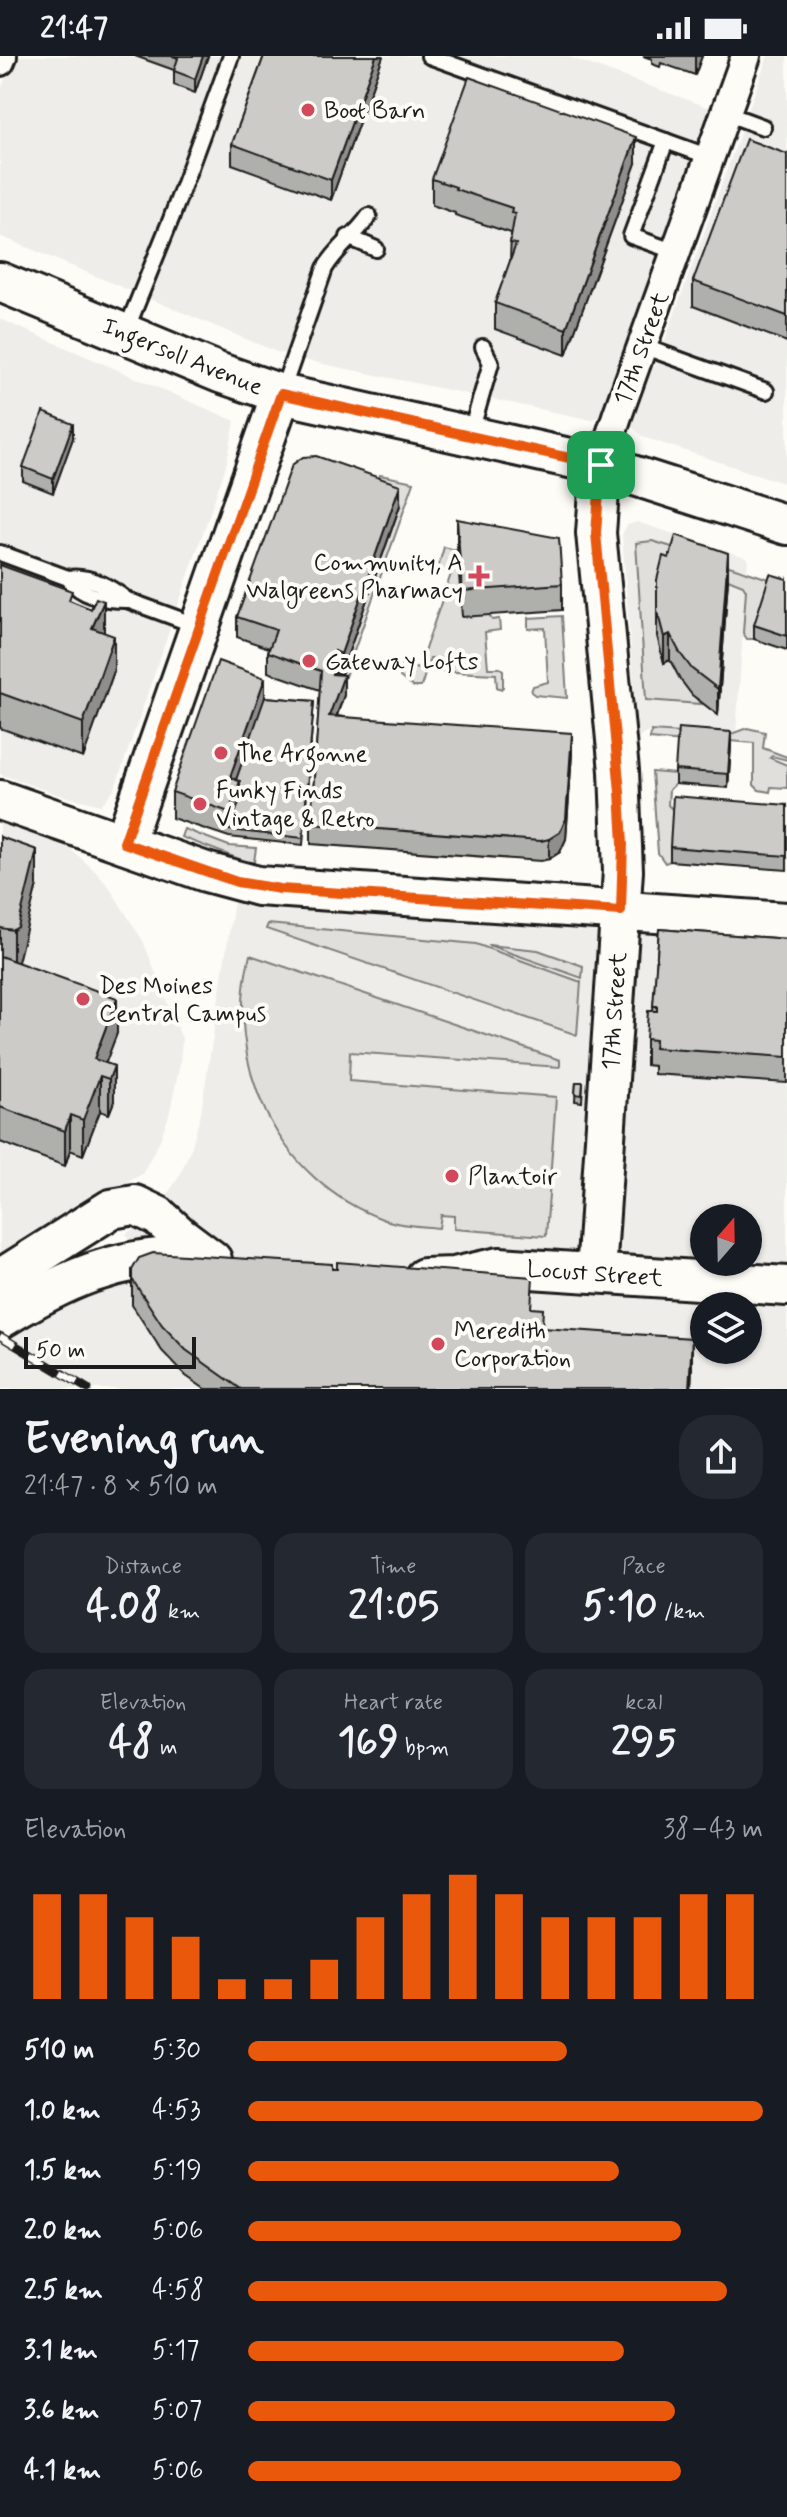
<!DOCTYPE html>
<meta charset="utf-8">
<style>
body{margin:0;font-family:Mynerve,sans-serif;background:#242831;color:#f1f3f6;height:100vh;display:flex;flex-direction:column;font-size:30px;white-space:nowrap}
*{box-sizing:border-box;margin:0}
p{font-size:26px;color:#9ea1a6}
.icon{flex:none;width:44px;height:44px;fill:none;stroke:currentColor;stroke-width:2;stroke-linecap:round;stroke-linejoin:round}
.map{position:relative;height:1333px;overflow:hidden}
.side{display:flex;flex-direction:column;background:#171b24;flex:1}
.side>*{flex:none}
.needle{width:52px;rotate:20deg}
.buttons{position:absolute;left:690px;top:1148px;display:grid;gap:16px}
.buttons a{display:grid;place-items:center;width:72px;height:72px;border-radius:50%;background:#171b24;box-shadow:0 2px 6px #0004;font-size:40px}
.scale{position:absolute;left:24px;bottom:20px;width:172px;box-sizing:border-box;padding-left:8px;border:4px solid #1c1c1c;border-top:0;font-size:22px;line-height:28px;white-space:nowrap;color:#1c1c1c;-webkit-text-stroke:6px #fdfcf7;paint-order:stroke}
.pin{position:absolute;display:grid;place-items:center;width:68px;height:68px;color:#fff;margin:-34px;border-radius:16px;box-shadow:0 4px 12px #0006}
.round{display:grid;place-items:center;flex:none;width:84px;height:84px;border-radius:32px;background:#242831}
.head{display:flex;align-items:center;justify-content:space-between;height:136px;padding:0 24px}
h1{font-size:44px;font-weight:800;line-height:60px}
.figures{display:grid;grid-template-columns:repeat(3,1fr);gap:12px;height:136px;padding:8px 24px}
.figures div{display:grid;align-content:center;border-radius:20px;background:#242831;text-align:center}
.figures b{font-size:40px;font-weight:800}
.figures small{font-size:22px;font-weight:400}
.figures p{font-size:22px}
.chart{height:224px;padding:16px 24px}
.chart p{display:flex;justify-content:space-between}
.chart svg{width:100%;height:144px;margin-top:8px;stroke:#ea580c;stroke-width:6}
ul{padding:0 24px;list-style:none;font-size:26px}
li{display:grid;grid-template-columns:128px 96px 1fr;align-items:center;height:60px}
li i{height:20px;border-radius:10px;background:#ea580c}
.status{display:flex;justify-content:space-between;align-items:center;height:56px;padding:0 40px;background:#171b24;direction:ltr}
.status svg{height:22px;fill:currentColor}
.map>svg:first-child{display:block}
.built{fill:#eeede9;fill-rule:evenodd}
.green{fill:#e0dfdb;stroke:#7e7e7c;stroke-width:2}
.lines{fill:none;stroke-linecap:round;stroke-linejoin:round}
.lane-casing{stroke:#1c1c1c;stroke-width:20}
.street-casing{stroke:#1c1c1c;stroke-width:34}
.secondary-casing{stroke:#1c1c1c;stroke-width:44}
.lane{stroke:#fdfcf7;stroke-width:14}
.street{stroke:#fdfcf7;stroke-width:28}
.secondary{stroke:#fdfcf7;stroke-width:38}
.rail-casing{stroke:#1c1c1c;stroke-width:9}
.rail{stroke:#fdfcf7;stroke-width:6;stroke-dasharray:18;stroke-linecap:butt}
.wall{fill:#afafac;stroke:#1c1c1c;stroke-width:2}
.shaded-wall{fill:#8f8e8c;stroke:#1c1c1c;stroke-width:2}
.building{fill:#cccbc8;stroke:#1c1c1c;stroke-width:2}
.route-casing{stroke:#fff;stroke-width:16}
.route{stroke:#ea580c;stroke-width:10}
.poi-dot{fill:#d1495b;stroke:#fdfcf7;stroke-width:3}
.labels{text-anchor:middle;stroke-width:8;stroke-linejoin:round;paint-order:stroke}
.poi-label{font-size:24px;fill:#1c1c1c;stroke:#fdfcf7;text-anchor:start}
.street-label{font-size:24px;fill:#1c1c1c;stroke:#fdfcf7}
</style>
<div class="status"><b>21:47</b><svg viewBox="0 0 49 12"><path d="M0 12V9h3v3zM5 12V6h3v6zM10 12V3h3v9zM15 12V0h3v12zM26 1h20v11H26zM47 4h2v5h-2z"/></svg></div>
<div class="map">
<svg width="787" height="1333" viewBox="0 0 787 1333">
<rect width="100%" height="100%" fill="#fdfcf7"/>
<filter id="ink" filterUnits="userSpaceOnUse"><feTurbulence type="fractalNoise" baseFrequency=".0125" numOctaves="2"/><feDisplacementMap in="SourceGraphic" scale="16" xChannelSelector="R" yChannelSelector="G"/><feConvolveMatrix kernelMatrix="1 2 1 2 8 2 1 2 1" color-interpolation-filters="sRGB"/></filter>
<g filter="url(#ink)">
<!-- built -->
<g class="built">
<path d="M13,0h553l147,53 -110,305 -11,6 -283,-59 -32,-9 -277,-116v-143z"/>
<path d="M768,0h19v428l-144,-47 -13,-12v-8l19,-49 7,-3z"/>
<path d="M0,263l235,102 -9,45 -111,322 -14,17 -45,-11 -56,-20z"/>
<path d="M637,466l111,36 -12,175 -10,3 -75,-5 -11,5 -2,5 -16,-206 5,-10z"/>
<path d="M0,744l9,3 59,44 24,21 17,19 34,54 39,98 -2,26 -11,50 -9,25 -18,34 -39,22 -4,-6 -24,18 -75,46z"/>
<path d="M237,826l550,40v467h-787v-46l78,-48 72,-21 -24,-40 22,-17 16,-18 15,-22 13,-31 9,-34zM704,1162h44v44h-44zM704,1250h44v44h-44z"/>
</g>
<!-- green -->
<g class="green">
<path d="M380,419l34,7 -71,200h-9l1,-10 6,1 59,-167 -28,-11z"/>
<path d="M652,485l23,7c-15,39 -25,73 -11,114l6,-2 10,19 21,25 -55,-4 -10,-157z"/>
<path d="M444,491l13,3 35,70 7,-1 1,11 -15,2 3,36h12l3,2v17l-2,2 -4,-2 -1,-13 -63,-3v-2l8,-1v-10h-11l-9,29h-8l-13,-10 1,-13 17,5 33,-95 -13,-6z"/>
<path d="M680,494l92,30 -18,59h-7l-4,-6 3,-43 -3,-5 -15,-6z"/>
<path d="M562,560l5,82 -32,-3 -4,-3 2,-6 15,-4 -3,-54 -17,1v-11z"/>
<path d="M747,672l18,4 -2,16 24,9v3l-15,-4 -2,2 17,7v23l-16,-1 -1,5 -11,-2 -5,-5v-42l-23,-2v5l-81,-7 1,-8 75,5z"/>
<path d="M652,716l24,2 -1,10 -6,6 -1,15 5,5 -3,51 -5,2 -7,-10z"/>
<path d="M184,773l45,17 27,2 -2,14h-7l-66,-25z"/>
<path d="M268,868l208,20 105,38 -4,53 -311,-106z"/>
<path d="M488,889l50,5 45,16 -1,12z"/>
<path d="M250,899l310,105v7l-210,-15 -1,29 207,16 -10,139 -92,-7v-13l-13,-1 -2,13c-18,-2 -37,-2 -54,-8 -108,-38 -163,-158 -135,-265z"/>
</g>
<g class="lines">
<defs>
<g id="lane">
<path d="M429,0l281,101"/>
<path d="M725,57l38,14"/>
<path d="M666,85l-35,95 45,16"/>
<path d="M348,181l28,12"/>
<path d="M125,277l46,-114 60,-163"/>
<path d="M642,290l124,45"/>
<path d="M281,338l44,-126c13,-21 31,-33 44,-52"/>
<path d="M470,379l21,-72 -8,-16"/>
<path d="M0,497l68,25c22,-3 42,9 59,22 -23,0 -45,-3 -59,-22"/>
<path d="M127,544l71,26"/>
</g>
<g id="street">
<path d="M0,5l2,-5"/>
<path d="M601,409l16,-49 129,-360"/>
</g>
<g id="secondary">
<path d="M0,226l220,91 61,21 320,71 186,60"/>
<path d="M0,744l206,72 52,14 529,36"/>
<path d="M124,787l157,-449"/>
<path d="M596,1217l27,-402 -4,-100 -23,-238 5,-68"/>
<path d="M424,1222l30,-1 45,-10 288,19"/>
<path d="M0,1223l111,-70 24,-4 23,11 22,20 32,24"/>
<path d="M0,1263c60,-37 120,-66 192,-61"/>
</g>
</defs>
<!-- lane casing -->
<use href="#lane" class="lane-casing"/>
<!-- street casing -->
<use href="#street" class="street-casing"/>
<!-- secondary casing -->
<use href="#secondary" class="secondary-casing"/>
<!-- lane -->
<use href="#lane" class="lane"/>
<!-- street -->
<use href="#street" class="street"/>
<!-- secondary -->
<use href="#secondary" class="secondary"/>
<defs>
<path id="rail" d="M0,1280l88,53"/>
</defs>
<!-- rail casing -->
<use href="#rail" class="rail-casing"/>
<!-- rail -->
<use href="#rail" class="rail"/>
</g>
<!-- wall -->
<g class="wall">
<path d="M135,0h73l-13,37 -21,-8v-15z"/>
<path d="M264,0h119l-52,144 -99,-36v-20z"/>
<path d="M643,0h59l-7,19 -34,-12 -1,4 -8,-3v-5z"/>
<path d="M787,98v188l-94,-36v-25z"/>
<path d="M636,107l-70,192 -71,-26v-26l15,-41 1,-29 -56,-18v-2l-23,-8v-26z"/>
<path d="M73,382l-20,55 -30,-12v-14z"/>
<path d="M400,449l-59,169 -6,-2 -1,2 10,21 -7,21 235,37 -6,86 -6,13 -11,7 -8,2 -230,-17v-20l9,-134 -52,-18v-20l1,-4 -32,-11v-20z"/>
<path d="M457,463l105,65v26l-100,7 -5,-73z"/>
<path d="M0,509l72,37 19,7 13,24 10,38 -31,87 -83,-30z"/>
<path d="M728,523l-10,136 -26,-20 -12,-16 -10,-19 -6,3 -7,-27v-56z"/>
<path d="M787,523v71l-33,-11v-14z"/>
<path d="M265,641l49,4 -11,144 -74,-8 -57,-19v-26z"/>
<path d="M731,690l-3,42 -53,-4v-14z"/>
<path d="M787,749v65l-117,-9v-14z"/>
<path d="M0,781l37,48 -20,77 100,71 -12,30 9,3v35l-5,13 -9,-3 -17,44 -13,-5 -5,16 -65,-24z"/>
<path d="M659,873l128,10v144l-133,-9v-8l-8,-1v-26l7,-28z"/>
<path d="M576,1026h7l-1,20 -7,-1z"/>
<path d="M332,1213l200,40 11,19 149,36 -1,25h-486l-19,-13 -24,-25 -30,-46v-35z"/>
</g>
<!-- shaded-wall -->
<g class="shaded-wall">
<path d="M203,0h5l-13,37v-14z"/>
<path d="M376,0h7l-52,144v-20z"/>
<path d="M695,0h7l-7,19z"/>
<path d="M636,81v26l-70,192v-26z"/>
<path d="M73,368v14l-20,55v-14z"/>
<path d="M400,429v20l-59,169v-20z"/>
<path d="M728,497v26l-10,136v-26z"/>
<path d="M104,545v35l-12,-8z"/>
<path d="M670,578v26l-6,3v-26z"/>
<path d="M114,580v35l-31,87v-35z"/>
<path d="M344,619v20l-15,41v-20z"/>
<path d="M265,622v26l-33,93 -2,-20z"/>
<path d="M731,676v14l-3,42v-14z"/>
<path d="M572,677v20l-6,86 -6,13 -11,7v-20z"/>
<path d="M240,725v26l-11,23v-18z"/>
<path d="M37,794v35l-19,77 -5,3v-35z"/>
<path d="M117,942v35l-17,45v33l-17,44v-35l11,-61z"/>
<path d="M114,1010v35l-5,13v-35z"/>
<path d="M70,1059v35l-5,16v-35z"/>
<path d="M692,1282v26l-1,25h-2z"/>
</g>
<!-- building -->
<g class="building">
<path d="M173,0h30l-8,23 -21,-8 4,-13z"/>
<path d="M264,0h112l-45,124 -99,-36z"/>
<path d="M469,21l167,60 -70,192 -71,-26 21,-59 -6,-1 5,-29 -4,-1 1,-5 -57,-19 1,-2 -24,-8z"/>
<path d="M746,83l41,15v162l-94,-35z"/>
<path d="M43,356l30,12 -20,55 -30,-12z"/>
<path d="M316,400l84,29 -59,169 -6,-3 -3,23 12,1 -15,41 243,17 -6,86 -6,13 -11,7 -8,2 -230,-17 10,-153 -53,-19 8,-22 -39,-13 55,-152 11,-8z"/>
<path d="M457,463l102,19 3,46 -100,7z"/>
<path d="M676,479l52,18 -10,136 -26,-20 -12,-16 -10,-19 -6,3 -7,-27v-30l6,-24 6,2z"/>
<path d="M0,509l72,26 -3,9 22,9 5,-11 8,3 -12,27 22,8 -31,87 -83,-30z"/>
<path d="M770,518l17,5v57l-33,-11z"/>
<path d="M218,605l47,17 -35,99 10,4 -11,31 -57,-20z"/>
<path d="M265,641l49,4 -11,137 -74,-8 11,-30v-19l-4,-1z"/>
<path d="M678,672l53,4 -3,42 -53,-4z"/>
<path d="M673,740l114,9v51l-117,-9z"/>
<path d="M0,781l37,13 -19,77 -5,3 -13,-2z"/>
<path d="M659,873l128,10v118l-133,-9 1,-8 -9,-1 2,-28h9v-5h-4z"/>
<path d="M0,900l117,42 -23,61 20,7 -5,13 -9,-3 -17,44 -13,-5 -5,16 -65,-24z"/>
<path d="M576,1026h7l-1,13 -7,-1z"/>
<path d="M153,1197l179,11v5h5v-7l196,15 -2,31 12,1 -1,19 150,10 -3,51h-448l-55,-39 -24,-25 -30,-46v-9l7,-12z"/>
</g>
</g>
<g class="lines" filter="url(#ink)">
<defs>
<path id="route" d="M281,338l320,71 -5,68 24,259 3,52 -2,67 -341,-22 -43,-7 -113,-39z"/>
</defs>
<!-- route casing -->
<use href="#route" class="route-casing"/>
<!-- route -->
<use href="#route" class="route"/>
</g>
<!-- markers -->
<g class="poi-dot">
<circle cx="308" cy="54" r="8"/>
<path d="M475 508h8v8h8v8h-8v8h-8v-8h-8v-8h8z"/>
<circle cx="309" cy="605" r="8"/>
<circle cx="221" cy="697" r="8"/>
<circle cx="200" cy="748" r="8"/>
<circle cx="83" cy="943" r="8"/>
<circle cx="452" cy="1120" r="8"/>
<circle cx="438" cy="1288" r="8"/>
</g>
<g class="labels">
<!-- poi labels -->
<g class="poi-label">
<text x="324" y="62">Boot Barn</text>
<text x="463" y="514" text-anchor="end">Community, A<tspan x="463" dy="28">Walgreens Pharmacy</tspan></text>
<text x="325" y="613">Gateway Lofts</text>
<text x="237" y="705">The Argonne</text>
<text x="216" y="742">Funky Finds<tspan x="216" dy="28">Vintage &amp; Retro</tspan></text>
<text x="99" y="937">Des Moines<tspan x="99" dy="28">Central Campus</tspan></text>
<text x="468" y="1128">Plantoir</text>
<text x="454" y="1282">Meredith<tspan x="454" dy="28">Corporation</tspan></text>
</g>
<!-- street labels -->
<g class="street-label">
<text transform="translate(641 292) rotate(-70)" y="8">17th Street</text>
<text transform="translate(183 300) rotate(22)" y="8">Ingersoll Avenue</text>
<text transform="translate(614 955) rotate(-86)" y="8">17th Street</text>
<text transform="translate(595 1217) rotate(4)" y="8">Locust Street</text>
</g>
</g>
</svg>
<div class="buttons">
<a><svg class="needle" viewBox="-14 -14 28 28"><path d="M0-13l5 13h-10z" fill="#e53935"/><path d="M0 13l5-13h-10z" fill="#9ea1a6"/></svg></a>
<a><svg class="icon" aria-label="layers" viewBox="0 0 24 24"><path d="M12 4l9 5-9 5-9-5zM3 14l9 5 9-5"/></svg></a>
</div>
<div class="scale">50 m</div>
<div class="pin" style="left:601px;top:409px;background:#1e9e55"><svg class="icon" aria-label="arrive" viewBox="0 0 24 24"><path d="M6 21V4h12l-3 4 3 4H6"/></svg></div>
</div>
<section class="side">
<div class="head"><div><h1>Evening run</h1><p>21:47 · 8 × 510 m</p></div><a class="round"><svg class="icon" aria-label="share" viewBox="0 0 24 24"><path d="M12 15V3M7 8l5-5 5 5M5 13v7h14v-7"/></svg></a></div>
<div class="figures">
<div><p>Distance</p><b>4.08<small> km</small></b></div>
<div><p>Time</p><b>21:05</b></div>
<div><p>Pace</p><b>5:10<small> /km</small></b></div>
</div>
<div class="figures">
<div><p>Elevation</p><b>48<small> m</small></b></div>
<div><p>Heart rate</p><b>169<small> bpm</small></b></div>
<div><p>kcal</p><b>295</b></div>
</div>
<div class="chart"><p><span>Elevation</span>38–43 m</p>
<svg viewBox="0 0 160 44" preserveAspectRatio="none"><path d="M5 44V12M15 44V12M25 44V19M35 44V25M45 44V38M55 44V38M65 44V32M75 44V19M85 44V12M95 44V6M105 44V12M115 44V19M125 44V19M135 44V19M145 44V12M155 44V12"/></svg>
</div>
<ul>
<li><b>510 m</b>5:30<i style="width:62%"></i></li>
<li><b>1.0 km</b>4:53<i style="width:100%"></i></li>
<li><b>1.5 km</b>5:19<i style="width:72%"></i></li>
<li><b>2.0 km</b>5:06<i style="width:84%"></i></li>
<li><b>2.5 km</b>4:58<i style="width:93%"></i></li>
<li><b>3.1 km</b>5:17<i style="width:73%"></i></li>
<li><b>3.6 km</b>5:07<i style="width:83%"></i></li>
<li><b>4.1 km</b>5:06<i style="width:84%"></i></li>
</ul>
</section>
